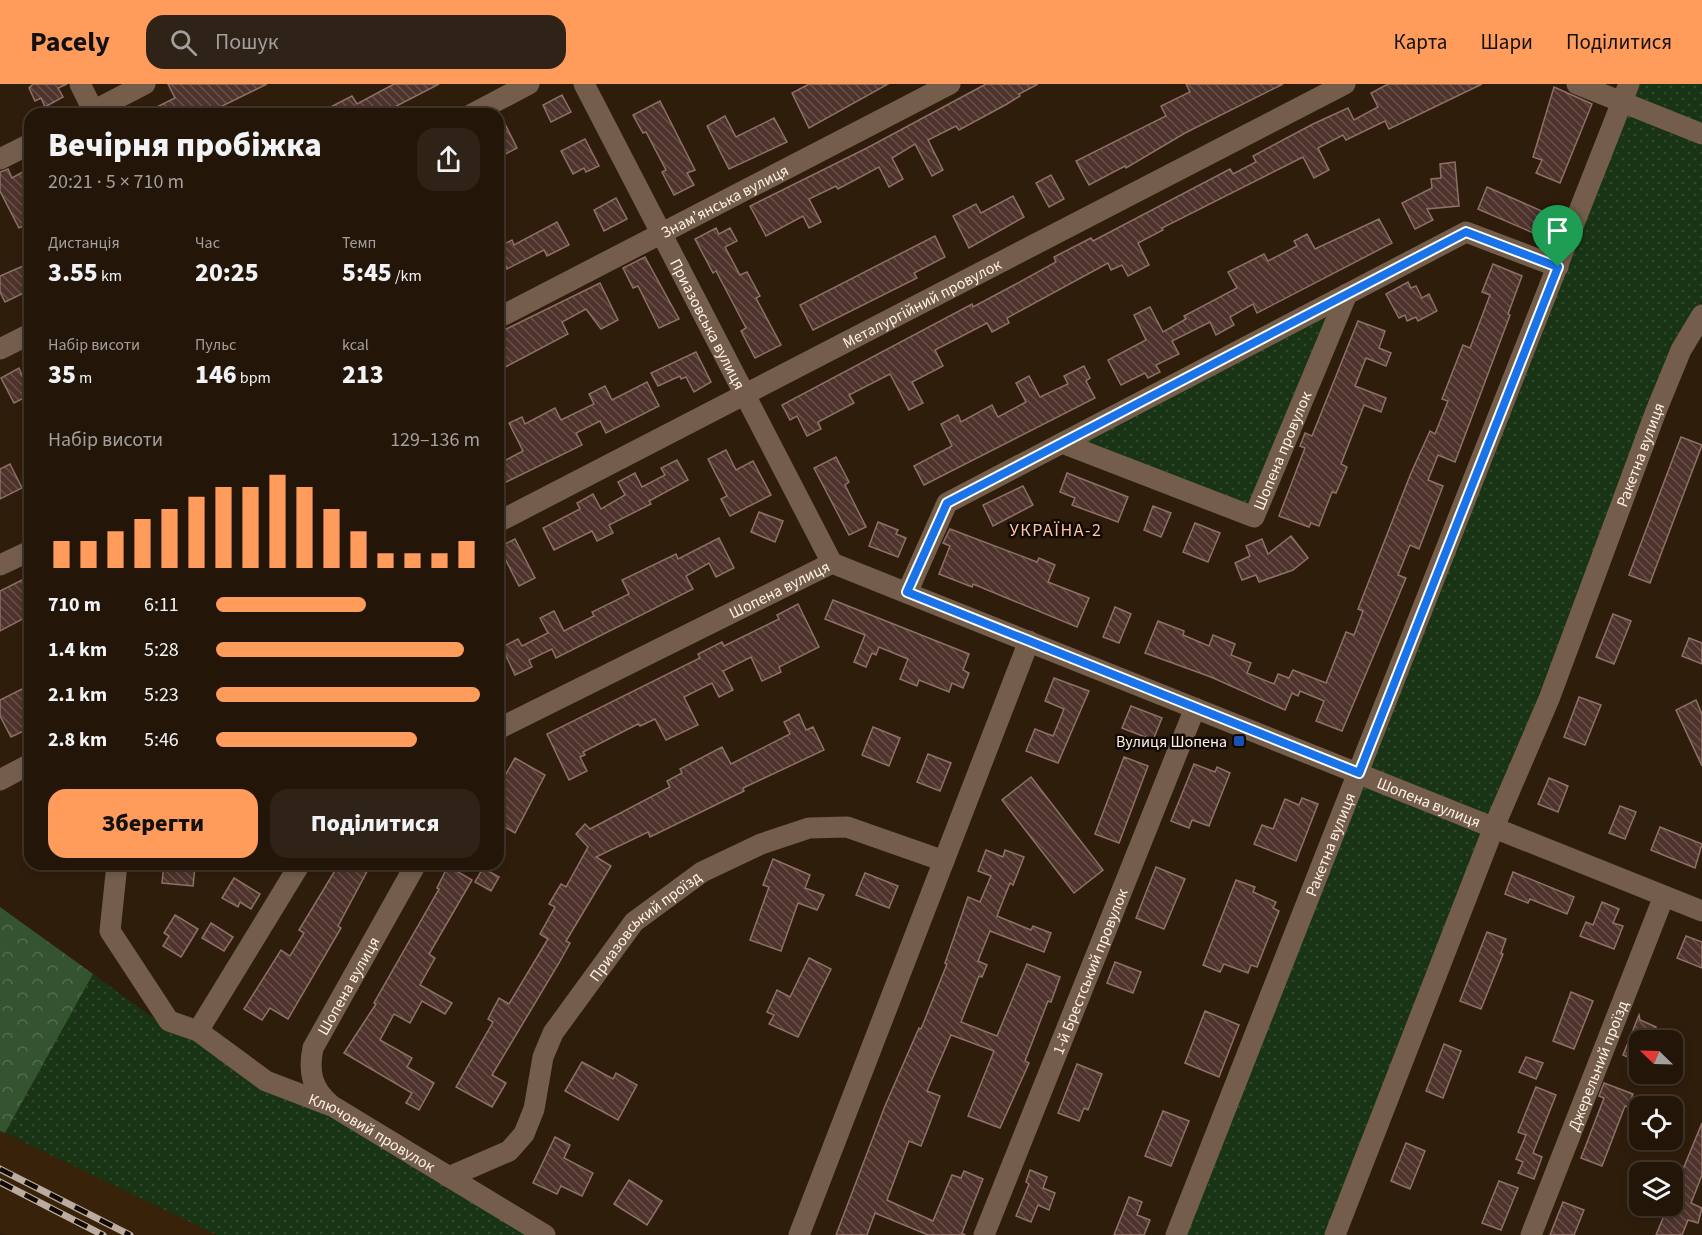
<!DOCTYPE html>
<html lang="uk">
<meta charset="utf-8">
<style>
body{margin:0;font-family:"Source Sans 3",sans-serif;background:#2f2317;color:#f1f3f6;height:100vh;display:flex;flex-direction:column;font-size:22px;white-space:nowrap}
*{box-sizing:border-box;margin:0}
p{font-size:20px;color:#a39f9c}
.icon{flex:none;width:33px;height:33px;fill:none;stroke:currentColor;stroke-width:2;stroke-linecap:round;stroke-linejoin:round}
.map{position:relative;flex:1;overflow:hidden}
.details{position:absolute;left:24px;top:24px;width:480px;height:762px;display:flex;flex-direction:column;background:#231609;border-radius:18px;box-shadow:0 3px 9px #0003,0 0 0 2px #40352a}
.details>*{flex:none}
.needle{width:39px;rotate:293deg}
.buttons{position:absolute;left:1629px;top:946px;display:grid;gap:12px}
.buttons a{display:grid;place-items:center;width:54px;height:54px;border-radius:12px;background:#231609;box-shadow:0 3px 9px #0003,0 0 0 2px #40352a;font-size:30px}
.pin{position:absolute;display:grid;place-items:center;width:51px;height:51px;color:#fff;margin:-62px -26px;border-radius:50% 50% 50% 0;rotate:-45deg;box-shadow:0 0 6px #0007}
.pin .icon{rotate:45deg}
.round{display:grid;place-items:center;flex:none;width:63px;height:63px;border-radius:18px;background:#2f2317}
.overview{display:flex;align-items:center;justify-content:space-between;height:102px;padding:0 24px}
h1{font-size:33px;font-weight:800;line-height:45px}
.stats{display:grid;grid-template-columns:repeat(3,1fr);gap:9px;height:102px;padding:6px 24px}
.stats div{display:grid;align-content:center}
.stats b{font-size:26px;font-weight:800}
.stats small{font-size:16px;font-weight:400}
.stats p{font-size:16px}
.chart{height:168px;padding:12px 24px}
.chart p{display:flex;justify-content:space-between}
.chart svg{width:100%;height:108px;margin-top:6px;stroke:#ff9b5b;stroke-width:6}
.action{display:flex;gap:12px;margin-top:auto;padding:12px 24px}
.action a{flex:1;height:69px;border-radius:18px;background:#ff9b5b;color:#111;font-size:24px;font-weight:800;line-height:69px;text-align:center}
.action a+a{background:#2f2317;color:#f1f3f6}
ul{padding:0 24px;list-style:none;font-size:20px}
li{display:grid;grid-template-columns:96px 72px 1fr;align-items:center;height:45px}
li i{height:15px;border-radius:8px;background:#ff9b5b}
header{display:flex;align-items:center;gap:36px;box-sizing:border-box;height:84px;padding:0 30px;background:#ff9b5b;color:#111}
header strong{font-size:28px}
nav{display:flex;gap:33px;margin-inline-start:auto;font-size:21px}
.search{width:420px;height:54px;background:#2f2317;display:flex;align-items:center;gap:15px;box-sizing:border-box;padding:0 21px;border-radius:18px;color:#a39f9c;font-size:22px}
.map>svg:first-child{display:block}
.built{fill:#39220a}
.grass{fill:url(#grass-dots)}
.forest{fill:url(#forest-crowns)}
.building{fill:url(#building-back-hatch);stroke:#8e7068;stroke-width:1.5}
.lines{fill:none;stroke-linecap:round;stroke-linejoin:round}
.minor{stroke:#745e4b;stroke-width:21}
.rail-casing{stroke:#bbac9f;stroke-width:7}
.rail{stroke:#110904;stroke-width:4.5;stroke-dasharray:14;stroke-linecap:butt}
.route-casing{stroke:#fff;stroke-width:12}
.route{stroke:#1a73e8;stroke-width:8}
.transit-dot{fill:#1a4fb4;stroke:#110904;stroke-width:2}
.labels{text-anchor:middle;stroke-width:5;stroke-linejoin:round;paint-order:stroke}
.street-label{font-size:16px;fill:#fdf0e5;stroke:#110904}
.poi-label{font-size:16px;fill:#fdf0e5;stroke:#110904;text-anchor:end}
.neighbourhood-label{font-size:18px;letter-spacing:1.5px;fill:#ffc5a4;stroke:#110904}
</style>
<header>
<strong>Pacely</strong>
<div class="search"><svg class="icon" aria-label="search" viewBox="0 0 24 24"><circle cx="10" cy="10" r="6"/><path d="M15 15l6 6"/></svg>Пошук</div>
<nav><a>Карта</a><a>Шари</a><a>Поділитися</a></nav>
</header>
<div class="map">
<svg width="1702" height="1151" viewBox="0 0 1702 1151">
<defs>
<pattern id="grass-dots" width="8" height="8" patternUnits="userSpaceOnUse" patternTransform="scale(1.5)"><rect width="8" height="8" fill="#193414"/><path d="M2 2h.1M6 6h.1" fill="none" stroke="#30482b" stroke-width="1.8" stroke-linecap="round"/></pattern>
<pattern id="forest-crowns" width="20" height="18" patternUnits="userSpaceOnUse" patternTransform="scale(1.5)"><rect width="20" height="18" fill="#34542f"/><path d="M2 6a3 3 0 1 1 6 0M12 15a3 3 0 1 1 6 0" fill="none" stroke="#526d4d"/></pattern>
<pattern id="building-back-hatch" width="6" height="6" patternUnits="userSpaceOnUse" patternTransform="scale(1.5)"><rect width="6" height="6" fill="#4d332c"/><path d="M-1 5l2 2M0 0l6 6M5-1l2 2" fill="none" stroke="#68514a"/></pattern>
</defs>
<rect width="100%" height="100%" fill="#2f1d0c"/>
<!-- built -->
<path class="built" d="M0,1047l151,70 66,34h-210l-7,-3z"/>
<!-- grass -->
<g class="grass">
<path d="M1638,0h64v217l-3,7 -371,927h-143z"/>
<path d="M1329,229l-80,193 -165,-64z"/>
<path d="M93,890l74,54 28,9 136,76 202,122h-316l-212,-102z"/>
</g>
<!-- forest -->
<path class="forest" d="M0,823l93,67 -88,159 -5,-2z"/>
<!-- building -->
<g class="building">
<path d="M33,0h34l-9,4 5,9 -18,10 -4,-9 -6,3 -6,-13z"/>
<path d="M168,0h99l-61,30h-63l32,-16z"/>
<path d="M394,0h45l-58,30h-64l35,-18 5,8z"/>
<path d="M809,0h79l-79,44 -17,-35z"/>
<path d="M986,0h52l-19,10 1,2 -13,8 -48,26 -3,-4 -28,14 15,30 -11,6 -17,-32 -23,14 11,21 -14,8 -10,-20 -41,22 -2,-3 -27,13 12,23 -12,6 -6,-12 -37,20 -16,-30 117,-58z"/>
<path d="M1186,0h97l-98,49 -59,35 -1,-2 -36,19 -13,-24 90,-45 -5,-10 29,-14z"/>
<path d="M1388,0h94l-93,45 -4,-8 -39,19 -3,-5 -25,13 11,22 -15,8 -11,-21 -141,71 1,2 -25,13 11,22 -21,11 -6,-11 -11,5 -3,-7 -101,55 2,5 -17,9 -5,-9 -52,27 8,16 -31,16 11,21 -14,7 -19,-36 -41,21 5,8 -36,19 3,7 -14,7 -10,-20 -7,4 -8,-15 190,-101 1,3 43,-23 40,-22 -2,-5 37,-19 2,3 137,-72 3,5 23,-12 -3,-6 60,-32 35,-16 6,12 24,-13 -7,-14z"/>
<path d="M1554,3l38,17 -32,79 -24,-10 6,-13 -9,-3z"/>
<path d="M562,11l9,17 -20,10 -8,-17z"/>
<path d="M660,17l35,69 -8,3 7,12 -20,10 -12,-23 4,-2 -20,-38 -3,1 -10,-18z"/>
<path d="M500,30l17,34 -19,10v-43z"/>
<path d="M725,32l11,21 38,-19 13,24 -58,27 -22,-43z"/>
<path d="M585,55l14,27 -13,6 -2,-4 -11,6 -12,-23z"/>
<path d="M1455,78l4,44 -32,3 6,11 -18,9 -13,-26 30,-15 -1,-9 10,-1 -1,-14z"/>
<path d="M30,84v54l-11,6 -19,-37v-19l8,-3 4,9z"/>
<path d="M1051,91l13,24 -15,8 -13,-24z"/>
<path d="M1487,103l59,26 -8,22 -60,-26z"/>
<path d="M1013,112l11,21 -55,31 -16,-32 23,-12 5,9z"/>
<path d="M616,114l11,21 -23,12 -10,-21z"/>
<path d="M1379,135l13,24 -135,70 -4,-9 -23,13 4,8 -18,10 -6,-13 -38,19 7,13 -23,11 4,7 -12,6 -3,-5 -24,12 -13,-25 38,-20 -12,-25 16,-8 13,25 23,-13 -2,-3 53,-28 -9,-16 36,-18 4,7 29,-15 -3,-5 13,-7 8,15z"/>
<path d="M557,138l12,23 -22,11 -3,-6 -37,19 -9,-22 14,-7 2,5z"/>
<path d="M716,144l3,6 11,-6 7,13 -12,6 15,28 7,-3 13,24 -4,2 25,47 -26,13 -14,-27 5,-3 -30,-57 -3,2 -18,-34z"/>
<path d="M935,152l10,21 -31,16 3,5 -104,52 -13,-25z"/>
<path d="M645,173l34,62 -20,9 -21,-42 -5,2 -10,-20z"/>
<path d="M30,179v27l-25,12 -5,-10v-16z"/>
<path d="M1493,180l29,12 -14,38 2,1 -55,147 -17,-7 -10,25 15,6 -24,63 -9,-4 -12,30 8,3 -64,153 -26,-10 8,-20 -24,-10 -2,5 -6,-3 -7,17 -74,-33 -66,-24 13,-32 26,10 -1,4 26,11 4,-11 22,9 -4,11 20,8 -4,10 27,11 4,-10 11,4 4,-8 33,13 20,-51 8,3 9,-24 -5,-2 53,-136 19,-42 5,3 13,-33 -6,-2 21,-54 7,3 20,-53 -8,-3z"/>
<path d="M1408,198l3,6 5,-2 6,12 7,-4 8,17 -19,10 -2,-4 -9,4 -2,-6 -6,3 -13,-24z"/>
<path d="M600,199l18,37 -17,9 -15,-20 -24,13 6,12 -70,37v-38z"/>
<path d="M1358,237l27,10 -6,17 12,5 -5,13 -20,-8 -11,28 31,12 -5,14 -17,-7 -23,59 6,3 -11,26 -4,-1 -13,34 -8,-3 -2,4 -30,-11 26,-68 -5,-2 5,-13 7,3z"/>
<path d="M696,268l15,30 -17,10 -8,-15 -5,2 -1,-3 -22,10 -7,-13z"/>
<path d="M1084,282l6,12 -4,3 9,17 -171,87 -10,-19 38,-20 -11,-22 17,-9 3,7 31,-17 6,12 28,-15 -10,-19 13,-7 11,21 28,-13 -4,-8z"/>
<path d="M19,284l11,27 -16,8 -13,-25z"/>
<path d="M647,298l12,24 -53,27 -6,-12 -24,12 6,12 -84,41v-22l25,-13 -14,-28 13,-6 3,7 30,-16 6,12 33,-16 -5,-10 16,-8 7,14z"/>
<path d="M1681,353l21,8 -52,138 -21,-8z"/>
<path d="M726,366l10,20 17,-9 18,34 -41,21 -9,-17 6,-3 -19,-37z"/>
<path d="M836,373l13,25 -4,3 21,42 -17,8 -35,-67z"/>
<path d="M677,376l11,20 -39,21 2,3 -42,21 4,8 -16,8 -5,-10 -38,19 -11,-22 37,-19 -3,-6 16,-9 8,15 24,-14 -7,-13 17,-9 7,14 23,-12 -4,-7z"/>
<path d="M10,380l12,24 -22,11v-30z"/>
<path d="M1067,389l61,24 -10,25 -46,-17 3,-7 -15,-6z"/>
<path d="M1023,402l10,19 -40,21 -10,-21z"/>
<path d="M1153,422l18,7 -10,24 -17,-7z"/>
<path d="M759,428l24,9 -8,21 -24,-10z"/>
<path d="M878,438l20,8 -2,4 10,4 -8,19 -29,-11z"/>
<path d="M1195,439l25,10 -12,29 -25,-10z"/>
<path d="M950,445l87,33 2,-4 16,7 -7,17 41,16 -12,29 -104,-43 -1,3 -33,-13 11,-28 -7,-3z"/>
<path d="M1291,452l17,22 -15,12 -34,12 -3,-7 -14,5 -7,-17 15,-7 -4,-10 16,-7 6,15z"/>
<path d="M719,454l15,30 -18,9 -7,-14 -23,13 7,13 -137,69 -4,-9 -23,11 3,7 -17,8 -13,-28 16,-8 4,7 26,-13 -8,-15 14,-7 10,20 30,-15 -2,-4 37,-18 -7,-14 54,-26 2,5z"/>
<path d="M515,455l20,39 -16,8 -20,-39z"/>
<path d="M30,492v39l-30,16v-40z"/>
<path d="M833,516l136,54 -6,16 6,3 -6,15 -11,-5 -3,9 -30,-12 -2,6 -17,-7 8,-20 -29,-12 -3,8 -4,-2 -6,14 -12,-5 11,-27 -40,-16z"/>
<path d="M798,520l21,43 -40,20 2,5 -19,9 -11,-24 -28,14 10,19 -14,7 -7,-14 -28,14 14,28 -32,15 -11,-21 -15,7 -2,-2 -55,28 2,3 -5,2 7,14 -18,9 -22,-46 153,-76 -2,-4 24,-12 2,4 55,-27 -2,-4z"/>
<path d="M1115,523l16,7 -12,29 -16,-6z"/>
<path d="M1613,530l18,7 -17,43 -18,-7z"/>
<path d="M1689,554l13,5v21l-20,-8z"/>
<path d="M1054,594l35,13 -31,72 -32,-12 9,-22 18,7 11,-27 -19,-8z"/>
<path d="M30,601v43l-19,9 -11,-21v-16z"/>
<path d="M1579,613l22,8 -16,40 -21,-8z"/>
<path d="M1696,616l6,14v52l-26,-56z"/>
<path d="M1131,622l31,12 -9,22 -31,-12z"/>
<path d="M799,630l7,16 7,-3 11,23 -81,38 1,3 -94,46 -2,-5 -52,25 15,9 -45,75 4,2 -11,20 -67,112 14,8 -14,24 -36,-20 37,-65 -5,-3 11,-21 10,6 39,-65 -8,-5 15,-27 -6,-3 12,-20 5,3 22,-40 -12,-13 9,-10 5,5 80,-42 -3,-6 15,-8 -2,-4 42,-22 9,17 59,-30 -6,-12z"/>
<path d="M873,643l27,11 -11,28 -27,-11z"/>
<path d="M928,670l23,9 -11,28 -23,-9z"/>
<path d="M1124,673l24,9 -29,77 -24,-9z"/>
<path d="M515,674l30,17 -30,58 -17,-10v-47l5,3z"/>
<path d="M1194,680l21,8 2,-5 13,6 -21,53 -17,-6 -3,8 -18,-7z"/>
<path d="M1031,693l72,93 -29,23 -72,-93z"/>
<path d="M1549,694l19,8 -10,26 -20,-8z"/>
<path d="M1302,714l16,6 -22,57 -42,-17 8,-19 11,4 12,-30 14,6z"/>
<path d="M1620,722l16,6 -11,27 -16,-6z"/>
<path d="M1660,743l42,17 -7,24 -44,-18z"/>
<path d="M986,766l17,7 2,-7 19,7 -11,28 -3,-2 -13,33 34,14 2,-4 18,7 -7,19 -54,-21 -12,30 9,4 -5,12 -3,-1 -18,46 36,14 30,-72 33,13 -9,25 -3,-1 -23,60 4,2 -29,65 -32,-12 26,-65 -43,-16 -24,56 13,5 -10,27 -9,23 -12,-5 -22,59 46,21 19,-46 9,3 3,-7 19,8 -21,54 3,2h-37l-53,-22 -8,22h-31l49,-129 34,-78 2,1 26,-65 -2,-1 23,-66 12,5 11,-26 -13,-5z"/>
<path d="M773,775l37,16 -5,13 19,7 -7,15 -19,-7 -17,48 -31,-11 19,-53 -6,-2z"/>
<path d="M164,780l31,3 -2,19 -31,-3z"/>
<path d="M339,780h32l-33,62 3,2 -53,91 -18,-11 -8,12 -18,-11 37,-59 9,6 14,-23 -5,-3z"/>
<path d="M448,782l24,14 -43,74 6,4 -15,27 32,18 -7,11 -23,-13 -12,22 -16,-9 -14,26 32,18 -5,9 27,16 -15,27 -13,-7 6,-10 -68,-40 32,-49 -2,-1 65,-114 -2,-1z"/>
<path d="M1156,783l29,12 -21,50 -28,-11z"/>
<path d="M483,784l16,9 -8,14 -16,-9z"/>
<path d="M1513,788l61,25 -7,17 -37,-15 -2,4 -23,-9z"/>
<path d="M865,789l33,13 -9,22 -33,-13z"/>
<path d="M234,794l26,16 -9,15 -11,-7 -2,5 -16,-9z"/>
<path d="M1236,796l19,7 -2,5 23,10 -3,6 6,3 -22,56 -6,-2 -3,8 -24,-9 -4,8 -17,-7z"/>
<path d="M1602,818l17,7 -6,14 10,3 -9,23 -34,-13 6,-14 7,3z"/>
<path d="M175,831l23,14 -17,28 -18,-11 6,-10 -5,-3z"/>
<path d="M211,839l22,14 -9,14 -22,-13z"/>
<path d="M1487,848l19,7 -5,14 2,1 -22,55 -21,-8z"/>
<path d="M1686,852l16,6v26l-25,-10z"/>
<path d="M809,874l22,11 -33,68 -29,-13 5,-9 -7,-3 10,-22 13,7z"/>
<path d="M1115,878l26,10 -8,21 -26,-10z"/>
<path d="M1571,908l22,9 -19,48 -21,-8z"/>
<path d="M1205,927l34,14 -20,52 -34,-14z"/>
<path d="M1639,931l1,5 16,7 -5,14h-11v21l-17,-7z"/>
<path d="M1444,960l17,7 -18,47 -17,-7z"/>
<path d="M1526,973l17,6 -7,16 -17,-7z"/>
<path d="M582,978l31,17 3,-6 21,12 -19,35 -53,-29z"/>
<path d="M1077,980l25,10 -14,36 -4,-2 -5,13 -21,-8z"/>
<path d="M1604,999l29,11 -5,13 -3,-1 -23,60 -21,-8 23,-60 -5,-2z"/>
<path d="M1536,1003l20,8 -23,58 9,4 -8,22 -16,-6 5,-11 -7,-3 10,-24 -8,-3z"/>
<path d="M1163,1027l26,10 -18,45 -26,-10z"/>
<path d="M1702,1039v52l-11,28 11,5 -4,15 -10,-3 -6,15h-26l12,-29h4v-10z"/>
<path d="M555,1053l15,8 -6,13 29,15 -11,23 -21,-10 -4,8 -24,-11z"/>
<path d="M1406,1059l19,8 -15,38 -19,-8z"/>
<path d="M1030,1086l17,7 -4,11 12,5 -6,17 -11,-5 -7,17 -15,-6 13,-32 -3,-2z"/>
<path d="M629,1096l33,21 -15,24 -33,-21z"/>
<path d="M1499,1097l19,7 -17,42 -19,-7z"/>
<path d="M1129,1113l13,5 -5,13 13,5 -6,15h-30z"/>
<path d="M1563,1118l21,8 -10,25h-24z"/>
</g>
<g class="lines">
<!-- minor -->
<g class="minor">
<path d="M80,0l15,30"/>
<path id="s1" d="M584,0l248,479"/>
<path d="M1577,0l125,50"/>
<path d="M87,30l58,-30"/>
<path d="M472,30l57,-30"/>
<path d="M0,75l30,-15"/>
<path id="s2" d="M498,234l452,-234"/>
<path d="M0,265l30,-15"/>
<path id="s3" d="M1062,359l192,74 93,-223"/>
<path id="s4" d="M498,438l847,-438"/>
<path d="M0,481l30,-14"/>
<path d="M907,509l40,-90 519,-271 92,35"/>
<path id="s5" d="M498,645l334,-166 870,348"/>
<path d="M0,696l30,-16"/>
<path id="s6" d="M117,780l-7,67 59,90 29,10 68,50 68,26 211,128"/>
<path d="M198,947l102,-167"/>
<path id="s7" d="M331,1021c-19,-16 -23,-33 -18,-57l103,-184"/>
<path id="s8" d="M449,1093l60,-26 15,-17 10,-25 9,-52 10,-24 81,-111 68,-50 59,-28 48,-16 38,-1 97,34"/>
<path d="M799,1151l230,-594"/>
<path id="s9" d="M984,1151l211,-527"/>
<path id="s10" d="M1176,1151l453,-1151"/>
<path id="s11" d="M1335,1151l159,-408 55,-128 107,-288 25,-61 21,-35"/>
<path id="s12" d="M1531,1151l133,-339"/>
</g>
<defs>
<g id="rail">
<path d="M0,1085l130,66"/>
<path d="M0,1098l103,53"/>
</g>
</defs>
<!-- rail casing -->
<use href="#rail" class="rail-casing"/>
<!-- rail -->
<use href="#rail" class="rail"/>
</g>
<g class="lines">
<defs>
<path id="route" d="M1466,148l92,35 -199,506 -452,-181 40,-89z"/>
</defs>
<!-- route casing -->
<use href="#route" class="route-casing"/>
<!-- route -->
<use href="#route" class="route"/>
</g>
<!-- markers -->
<rect class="transit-dot" x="1233" y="651" width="12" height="12" rx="3"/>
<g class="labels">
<!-- street labels -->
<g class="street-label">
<text dy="6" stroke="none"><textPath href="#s2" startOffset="255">Знам’янська вулиця</textPath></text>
<text dy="6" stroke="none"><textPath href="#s4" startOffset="477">Металургійний провулок</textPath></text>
<text dy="6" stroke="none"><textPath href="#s1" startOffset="270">Приазовська вулиця</textPath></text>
<text dy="6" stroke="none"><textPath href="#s3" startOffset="278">Шопена провулок</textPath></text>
<text dy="6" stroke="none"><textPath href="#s11" startOffset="838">Ракетна вулиця</textPath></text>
<text dy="6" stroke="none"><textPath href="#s5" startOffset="314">Шопена вулиця</textPath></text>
<text dy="6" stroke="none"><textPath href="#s5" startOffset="1016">Шопена вулиця</textPath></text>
<text dy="6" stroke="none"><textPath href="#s10" startOffset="420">Ракетна вулиця</textPath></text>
<text dy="6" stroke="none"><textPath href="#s8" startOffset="336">Приазовський проїзд</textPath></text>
<text dy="6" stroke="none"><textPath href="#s9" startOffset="284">1-й Брестський провулок</textPath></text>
<text dy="6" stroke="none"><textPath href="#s7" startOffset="135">Шопена вулиця</textPath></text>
<text dy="6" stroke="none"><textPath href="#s12" startOffset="182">Джерельний проїзд</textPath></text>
<text dy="6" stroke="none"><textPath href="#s6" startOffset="408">Ключовий провулок</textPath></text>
</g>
<!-- poi labels -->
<g class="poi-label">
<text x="1227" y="663">Вулиця Шопена</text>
</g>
<!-- neighbourhood labels -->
<g class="neighbourhood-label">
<text x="1056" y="452">УКРАЇНА-2</text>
</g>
</g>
</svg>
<div class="buttons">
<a><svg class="needle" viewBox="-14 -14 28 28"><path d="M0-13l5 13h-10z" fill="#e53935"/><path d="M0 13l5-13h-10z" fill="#a39f9c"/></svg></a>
<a><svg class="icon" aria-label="locate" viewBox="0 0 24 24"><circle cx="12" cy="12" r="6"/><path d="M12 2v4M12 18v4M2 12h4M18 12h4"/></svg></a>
<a><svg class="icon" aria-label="layers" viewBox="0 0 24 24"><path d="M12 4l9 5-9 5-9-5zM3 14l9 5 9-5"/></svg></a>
</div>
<div class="pin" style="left:1558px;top:183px;background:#1e9e55"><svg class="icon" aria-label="arrive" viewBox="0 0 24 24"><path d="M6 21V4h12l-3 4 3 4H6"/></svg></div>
<section class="details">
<div class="overview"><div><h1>Вечірня пробіжка</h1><p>20:21 · 5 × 710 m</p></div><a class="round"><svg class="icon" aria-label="share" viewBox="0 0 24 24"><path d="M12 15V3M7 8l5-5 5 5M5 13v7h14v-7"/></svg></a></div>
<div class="stats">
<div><p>Дистанція</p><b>3.55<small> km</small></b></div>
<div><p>Час</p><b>20:25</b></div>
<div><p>Темп</p><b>5:45<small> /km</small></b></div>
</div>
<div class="stats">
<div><p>Набір висоти</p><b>35<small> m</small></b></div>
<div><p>Пульс</p><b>146<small> bpm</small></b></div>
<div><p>kcal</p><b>213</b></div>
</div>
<div class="chart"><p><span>Набір висоти</span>129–136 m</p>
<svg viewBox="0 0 160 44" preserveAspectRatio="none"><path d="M5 44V33M15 44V33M25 44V29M35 44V24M45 44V20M55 44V15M65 44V11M75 44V11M85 44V6M95 44V11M105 44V20M115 44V29M125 44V38M135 44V38M145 44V38M155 44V33"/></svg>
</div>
<ul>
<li><b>710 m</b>6:11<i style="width:57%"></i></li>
<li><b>1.4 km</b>5:28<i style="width:94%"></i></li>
<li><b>2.1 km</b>5:23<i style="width:100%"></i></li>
<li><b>2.8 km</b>5:46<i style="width:76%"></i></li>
</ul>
<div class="action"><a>Зберегти</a><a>Поділитися</a></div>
</section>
</div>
